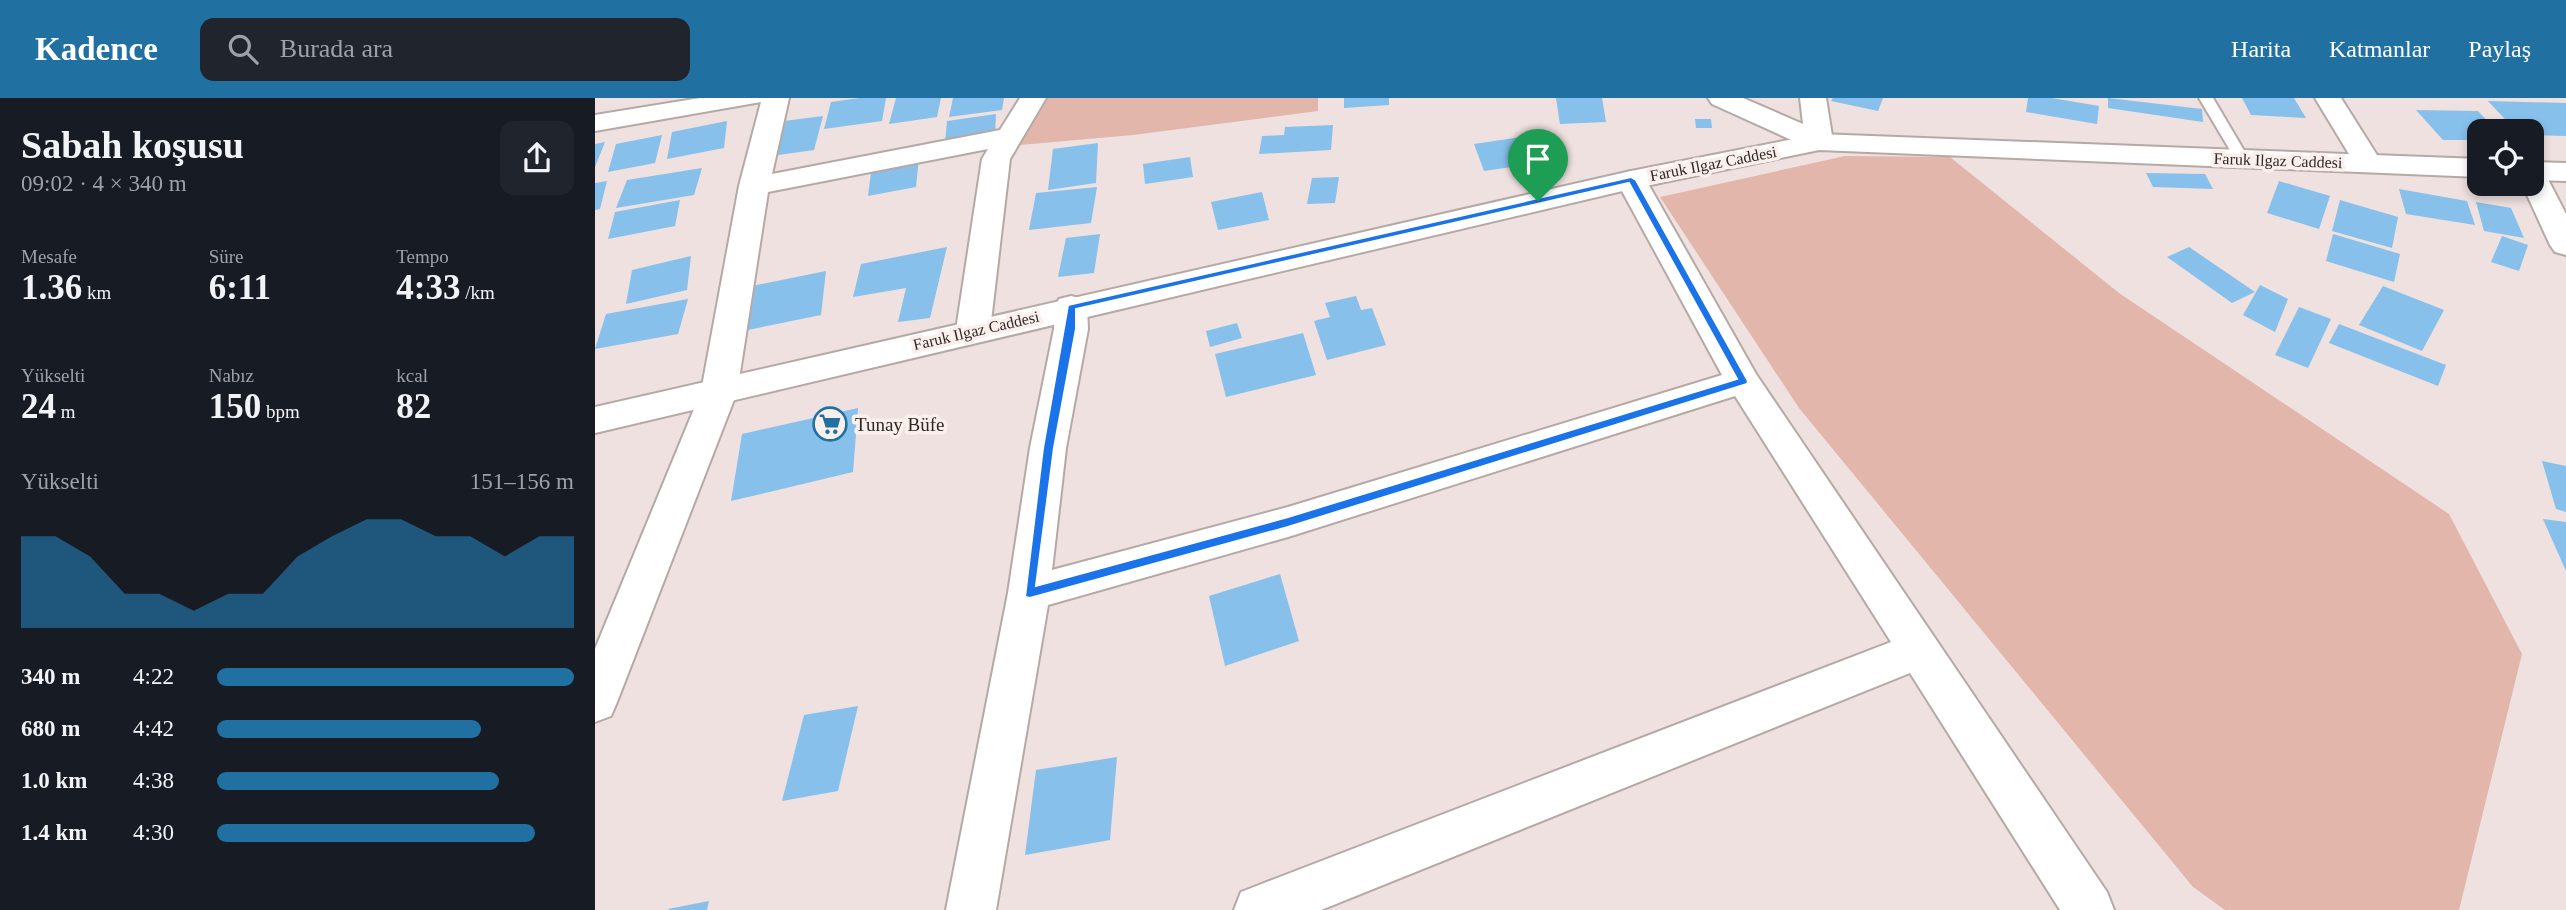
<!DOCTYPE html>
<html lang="tr">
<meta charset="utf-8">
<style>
body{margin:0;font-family:"Times New Roman",serif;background:#20242c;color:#f1f3f6;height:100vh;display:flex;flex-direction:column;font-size:26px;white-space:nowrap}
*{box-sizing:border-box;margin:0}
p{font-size:23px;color:#9ea1a6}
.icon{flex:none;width:38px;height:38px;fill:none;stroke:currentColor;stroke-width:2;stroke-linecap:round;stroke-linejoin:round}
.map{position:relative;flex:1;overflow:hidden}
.details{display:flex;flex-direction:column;background:#171b24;width:595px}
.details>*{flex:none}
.buttons{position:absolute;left:1872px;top:21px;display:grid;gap:14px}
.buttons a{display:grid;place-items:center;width:77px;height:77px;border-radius:14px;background:#171b24;box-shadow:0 4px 10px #0003;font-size:35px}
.pin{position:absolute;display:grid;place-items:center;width:60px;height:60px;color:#fff;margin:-72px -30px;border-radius:50% 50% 50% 0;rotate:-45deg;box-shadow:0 0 7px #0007}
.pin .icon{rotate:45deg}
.round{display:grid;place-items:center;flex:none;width:74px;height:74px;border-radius:14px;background:#20242c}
.overview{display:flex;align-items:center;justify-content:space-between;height:119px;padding:0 21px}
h1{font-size:38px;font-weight:600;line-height:52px}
.stats{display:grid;grid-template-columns:repeat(3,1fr);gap:10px;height:119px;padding:7px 21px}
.stats div{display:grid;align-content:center}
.stats b{font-size:35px;font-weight:600}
.stats small{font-size:19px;font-weight:400}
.stats p{font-size:19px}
.chart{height:196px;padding:14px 21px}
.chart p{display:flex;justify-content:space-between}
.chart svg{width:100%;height:126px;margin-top:7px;fill:#2170a2;opacity:.7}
ul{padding:0 21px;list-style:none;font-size:23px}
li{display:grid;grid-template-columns:112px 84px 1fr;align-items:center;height:52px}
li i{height:18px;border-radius:9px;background:#2170a2}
header{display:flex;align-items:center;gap:42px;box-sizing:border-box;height:98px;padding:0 35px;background:#2170a2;color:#fff}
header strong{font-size:33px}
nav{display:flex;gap:38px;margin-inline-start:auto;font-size:24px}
.search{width:490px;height:63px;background:#20242c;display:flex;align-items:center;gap:18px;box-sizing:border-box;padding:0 24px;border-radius:14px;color:#9ea1a6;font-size:26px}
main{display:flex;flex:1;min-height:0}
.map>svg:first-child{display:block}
.green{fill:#e3b6ac}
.building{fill:#87c0eb}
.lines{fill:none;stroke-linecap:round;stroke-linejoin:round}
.service-casing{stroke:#b5a9a6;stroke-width:4}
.minor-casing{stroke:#b5a9a6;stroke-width:4}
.tertiary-casing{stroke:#b5a9a6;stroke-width:4}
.secondary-casing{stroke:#b5a9a6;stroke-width:4}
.service{fill:#fff;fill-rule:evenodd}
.minor{fill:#fff;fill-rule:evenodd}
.tertiary{fill:#fff;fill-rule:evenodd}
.secondary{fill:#fff;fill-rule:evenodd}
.route{fill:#1a73e8;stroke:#fff;stroke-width:2;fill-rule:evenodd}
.labels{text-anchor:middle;stroke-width:7;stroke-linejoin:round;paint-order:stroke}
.far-street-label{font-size:16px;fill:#2e2928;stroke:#fbefec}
.poi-label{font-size:19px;fill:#2e2928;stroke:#fbefec;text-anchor:start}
</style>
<header>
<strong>Kadence</strong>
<div class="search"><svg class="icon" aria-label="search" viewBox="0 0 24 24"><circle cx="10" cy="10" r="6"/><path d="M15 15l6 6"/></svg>Burada ara</div>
<nav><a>Harita</a><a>Katmanlar</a><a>Paylaş</a></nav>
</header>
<main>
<section class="details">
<div class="overview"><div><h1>Sabah koşusu</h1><p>09:02 · 4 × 340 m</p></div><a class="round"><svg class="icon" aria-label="share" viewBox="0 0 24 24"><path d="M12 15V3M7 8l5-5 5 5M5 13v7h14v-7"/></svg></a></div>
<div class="stats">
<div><p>Mesafe</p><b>1.36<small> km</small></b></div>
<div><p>Süre</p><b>6:11</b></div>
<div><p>Tempo</p><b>4:33<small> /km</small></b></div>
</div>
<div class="stats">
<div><p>Yükselti</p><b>24<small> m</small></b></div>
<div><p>Nabız</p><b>150<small> bpm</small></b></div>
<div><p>kcal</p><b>82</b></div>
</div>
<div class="chart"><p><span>Yükselti</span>151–156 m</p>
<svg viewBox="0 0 160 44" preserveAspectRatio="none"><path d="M0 44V12L10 12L20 19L30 32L40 32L50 38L60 32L70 32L80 19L90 12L100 6L110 6L120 12L130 12L140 19L150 12L160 12V44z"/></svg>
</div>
<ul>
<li><b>340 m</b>4:22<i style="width:100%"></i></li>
<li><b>680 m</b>4:42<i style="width:74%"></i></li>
<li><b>1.0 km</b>4:38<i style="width:79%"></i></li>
<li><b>1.4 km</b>4:30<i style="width:89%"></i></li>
</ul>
</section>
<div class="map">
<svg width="1971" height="812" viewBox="0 0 1971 812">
<rect width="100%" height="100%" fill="#eee1df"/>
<!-- green -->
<g class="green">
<path d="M453,0h270v13l-185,24 -113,10z"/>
<path d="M1250,58l105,1 169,136 330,221 73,140 -63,256h-234l-32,-23 -394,-479 -139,-211z"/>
</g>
<!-- building -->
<g class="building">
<path d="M264,0h27l-4,23 -58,8 7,-27z"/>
<path d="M301,0h45l-4,19 -48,7z"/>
<path d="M358,0h51l-2,12 -53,7z"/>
<path d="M749,0h45v7l-45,3z"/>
<path d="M961,0h46l4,24 -46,2z"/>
<path d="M1238,0h50l-5,13 -47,-10z"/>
<path d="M1433,0h24l47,8 -2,18 -71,-12z"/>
<path d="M1513,0l94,11 1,13 -95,-14z"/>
<path d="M1647,0h52l12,20 -55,-3z"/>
<path d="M1893,3l78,2v33l-34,-1v-4h-16z"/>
<path d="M1821,12l62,1 19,20h-17v9h-37z"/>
<path d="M401,16l-1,21 -50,8 2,-22z"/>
<path d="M228,18l-9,34 -50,7 12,-35z"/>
<path d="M1100,21h16l1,9h-16z"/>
<path d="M132,23l-3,27 -57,11 5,-27z"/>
<path d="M738,27l-2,25 -72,4 3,-18 22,-1 1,-8z"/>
<path d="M67,37l-7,28 -47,9 8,-28z"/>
<path d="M939,37l12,27 -62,9 -10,-27z"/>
<path d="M10,44l-10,25v-23z"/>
<path d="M503,45l-2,40 -48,7 5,-41z"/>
<path d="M324,59l-3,30 -48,9 4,-31z"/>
<path d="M595,59l3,20 -48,7 -2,-20z"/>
<path d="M107,70l-8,27 -78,13 11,-28z"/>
<path d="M1551,75l59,1 8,15 -60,-2z"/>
<path d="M744,79l-4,26 -28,1 5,-26z"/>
<path d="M12,83l-7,28 -5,1v-27z"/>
<path d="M1684,83l51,15 -11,33 -52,-16z"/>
<path d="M502,89l-6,36 -62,7 7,-37z"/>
<path d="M1804,91l68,12 8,24 -69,-11z"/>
<path d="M667,94l7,28 -51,10 -7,-28z"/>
<path d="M85,102l-5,26 -67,13 7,-27z"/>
<path d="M1745,102l58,17 -6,31 -60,-17z"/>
<path d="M1881,104l35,6 13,30 -40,-7z"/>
<path d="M505,136l-6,39 -36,4 8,-39z"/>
<path d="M1738,136l67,20 -6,28 -68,-21z"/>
<path d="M1907,138l26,9 -9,26 -28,-9z"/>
<path d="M352,149l-17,71 -32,4 8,-34 -53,9 8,-33z"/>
<path d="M1594,149l66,45 -23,11 -65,-46z"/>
<path d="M96,158l-4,34 -61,14 6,-34z"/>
<path d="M231,173l-5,44 -78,16 9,-45z"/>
<path d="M1665,187l28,14 -13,33 -32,-17z"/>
<path d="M1788,188l61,24 -22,41 -63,-26z"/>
<path d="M761,198l5,14 11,-2 14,37 -59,15 -13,-39 16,-4 -5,-14z"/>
<path d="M93,201l-10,35 -83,15 11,-35z"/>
<path d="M1704,209l32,12 -23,49 -33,-13z"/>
<path d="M642,225l5,15 -32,9 -4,-16z"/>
<path d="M1744,226l107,41 -8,21 -109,-43z"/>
<path d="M708,235l13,42 -90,22 -11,-43z"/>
<path d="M263,310l-5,64 -122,29 11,-67z"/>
<path d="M1947,363l24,5v46l-10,-3z"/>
<path d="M1948,421l23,3v49z"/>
<path d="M685,476l19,67 -74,25 -16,-70z"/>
<path d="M263,608l-20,85 -56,10 22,-86z"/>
<path d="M522,659l-7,83 -85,15 11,-85z"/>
<path d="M114,803l-2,9h-38l-1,-1z"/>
</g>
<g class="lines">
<defs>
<path id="service" d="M1604,0h14l36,61 -2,3h-10z"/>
<g id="minor">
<path d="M105,0h89l-17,76 228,-44 20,-32h26l-36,61 -20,171 -5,8 -12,3 -12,-3 -5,-8 26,-171 6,-10 -220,43 -31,200 -120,310 -6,14 -16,6v-73l106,-257 38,-206 22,-84 -166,29v-16z"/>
<path d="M1113,0h35l60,26 -3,-26h26l7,44 -4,6 -10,2 -10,-2 -97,-44z"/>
<path d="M1720,0h26l41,65 -4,6 -10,3 -10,-3z"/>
<path d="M1036,73l10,3 5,6 110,194 351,518 7,18h-54l-150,-237 -589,237h-87l7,-18 18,-7 632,-243 -156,-246 -447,141 -240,68 -52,305h-50l62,-317 22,-145 24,-119 1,-22 4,-8 12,-3 12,3 4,8 1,22 -22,119 -14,122 236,-63 434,-132 -106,-195 5,-6z"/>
</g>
<g id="tertiary">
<path d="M1224,36l661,25v18l-661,-27 -188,39 -1036,244v-26l1036,-236z"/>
<path d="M1937,64l34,1v18l-34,-1z"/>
</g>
<path id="secondary" d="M1937,67l10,3 24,46v41l-11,-3 -5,-7 -28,-61h10z"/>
</defs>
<!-- service casing -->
<use href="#service" class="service-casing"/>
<!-- minor casing -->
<use href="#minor" class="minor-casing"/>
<!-- tertiary casing -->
<use href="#tertiary" class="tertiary-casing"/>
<!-- secondary casing -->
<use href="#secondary" class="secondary-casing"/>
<!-- service -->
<use href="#service" class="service"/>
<!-- minor -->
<use href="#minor" class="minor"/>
<!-- tertiary -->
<use href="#tertiary" class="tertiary"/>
<!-- secondary -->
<use href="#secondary" class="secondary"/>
</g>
<!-- route -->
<path class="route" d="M1036,79l5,3 112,201 -1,3 -459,143 -258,71 -5,-1 18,-149 25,-143zM1034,85l108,196 -449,138 -252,69 18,-138 22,-119v-20z"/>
<!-- icons -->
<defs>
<symbol id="supermarket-ring" viewBox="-11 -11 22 22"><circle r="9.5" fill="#fbefec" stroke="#2170a2" stroke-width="1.5"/><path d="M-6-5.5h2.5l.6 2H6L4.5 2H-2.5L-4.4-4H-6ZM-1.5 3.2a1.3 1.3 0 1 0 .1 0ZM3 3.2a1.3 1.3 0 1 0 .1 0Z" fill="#2170a2"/></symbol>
</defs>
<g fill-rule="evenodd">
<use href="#supermarket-ring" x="216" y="307" width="38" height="38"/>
</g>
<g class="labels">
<!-- far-street labels -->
<g class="far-street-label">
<text transform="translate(1683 62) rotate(2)" y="6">Faruk Ilgaz Caddesi</text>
<text transform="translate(1118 65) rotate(-11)" y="6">Faruk Ilgaz Caddesi</text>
<text transform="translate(381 232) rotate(-13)" y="6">Faruk Ilgaz Caddesi</text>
</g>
<!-- poi labels -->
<g class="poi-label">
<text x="260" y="333">Tunay Büfe</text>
</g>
</g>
</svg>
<div class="buttons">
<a><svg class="icon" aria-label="locate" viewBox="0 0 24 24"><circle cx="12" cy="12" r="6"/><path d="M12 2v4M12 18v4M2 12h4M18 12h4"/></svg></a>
</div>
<div class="pin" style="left:943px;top:103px;background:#1e9e55"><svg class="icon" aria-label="arrive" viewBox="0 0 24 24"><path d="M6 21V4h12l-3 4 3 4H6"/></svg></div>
</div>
</main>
